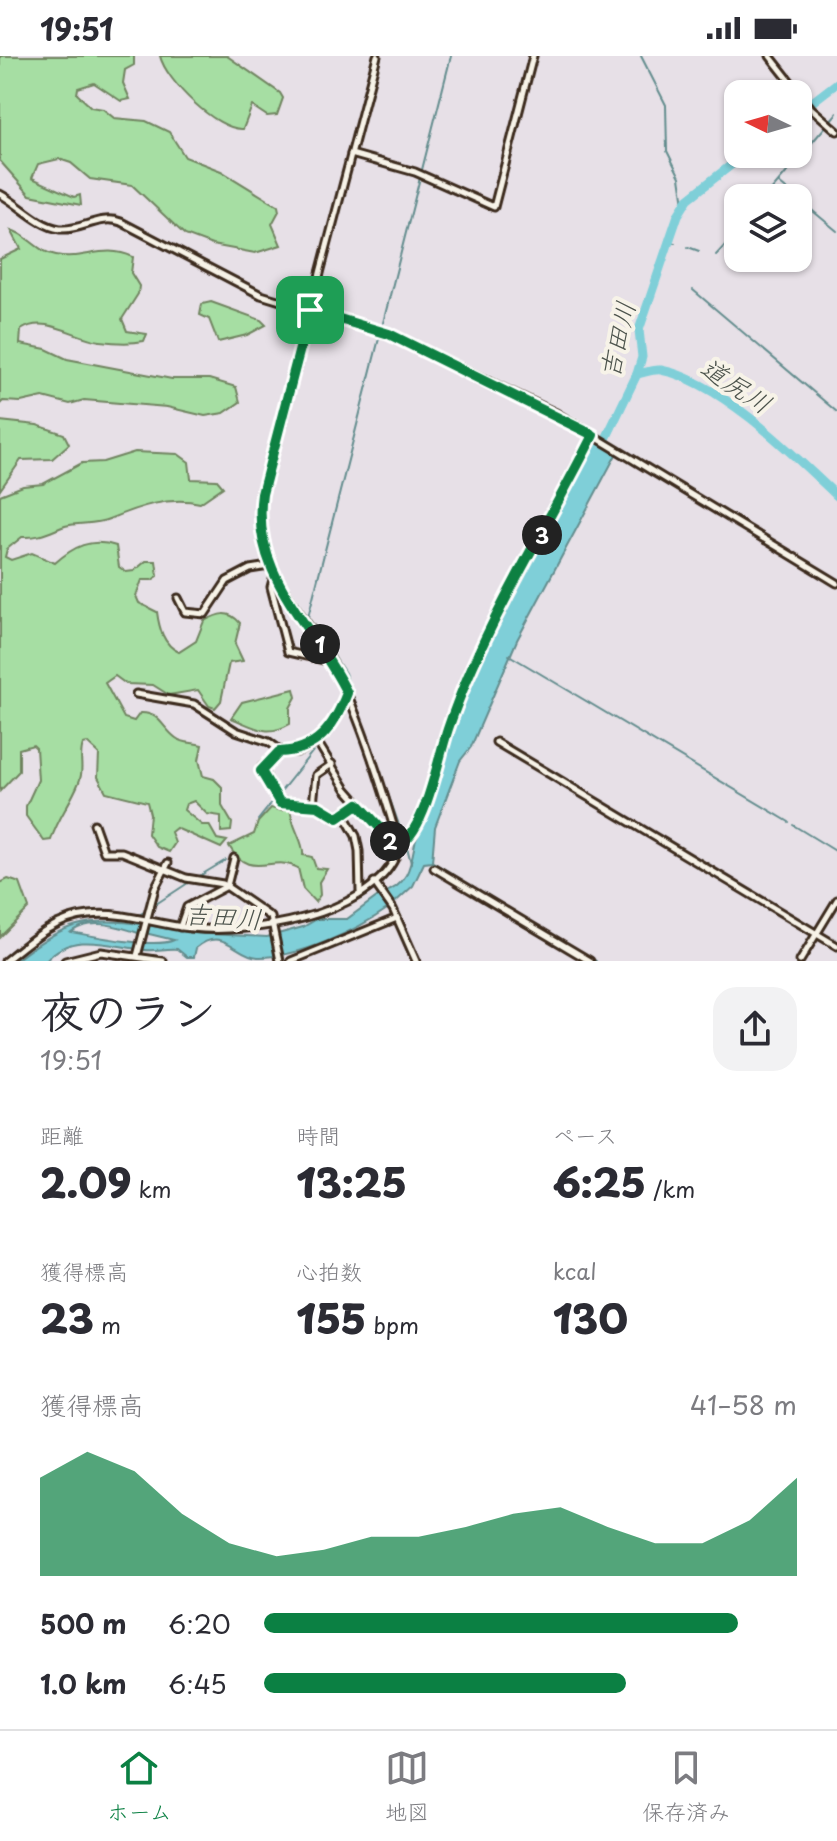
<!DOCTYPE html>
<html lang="ja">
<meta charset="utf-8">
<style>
body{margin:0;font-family:"Playpen Sans","Klee One",sans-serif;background:#f2f2f3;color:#2b2b33;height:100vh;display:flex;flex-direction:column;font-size:30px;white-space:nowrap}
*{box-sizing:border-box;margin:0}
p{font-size:26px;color:#7c7c81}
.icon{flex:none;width:44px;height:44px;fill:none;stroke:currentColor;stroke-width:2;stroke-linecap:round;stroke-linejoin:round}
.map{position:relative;height:905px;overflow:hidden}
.details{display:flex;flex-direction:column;background:#fff;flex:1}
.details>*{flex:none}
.needle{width:52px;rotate:275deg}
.buttons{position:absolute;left:724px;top:24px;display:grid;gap:16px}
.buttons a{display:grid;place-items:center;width:88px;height:88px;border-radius:16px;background:#fff;box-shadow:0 2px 6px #0004;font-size:40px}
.pin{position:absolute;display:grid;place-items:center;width:68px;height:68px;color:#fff;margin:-34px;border-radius:16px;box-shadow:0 4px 12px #0006}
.km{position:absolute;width:40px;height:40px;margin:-20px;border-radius:50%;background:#222;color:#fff;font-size:22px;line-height:40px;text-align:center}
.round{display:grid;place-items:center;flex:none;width:84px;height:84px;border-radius:24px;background:#f2f2f3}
.head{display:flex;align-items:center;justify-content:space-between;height:136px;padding:0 40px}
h1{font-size:44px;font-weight:800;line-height:60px}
.stats{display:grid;grid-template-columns:repeat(3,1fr);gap:12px;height:136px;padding:8px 40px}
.stats div{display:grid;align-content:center}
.stats b{font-size:40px;font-weight:800}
.stats small{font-size:22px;font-weight:400}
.stats p{font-size:22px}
.chart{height:224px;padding:16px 40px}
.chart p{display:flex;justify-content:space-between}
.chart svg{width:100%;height:144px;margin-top:8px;fill:#0b8043;opacity:.7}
ul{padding:0 40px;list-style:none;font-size:26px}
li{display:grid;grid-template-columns:128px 96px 1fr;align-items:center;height:60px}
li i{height:20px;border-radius:10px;background:#0b8043}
.status{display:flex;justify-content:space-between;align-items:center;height:56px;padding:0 40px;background:#fff;direction:ltr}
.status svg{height:22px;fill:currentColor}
.tabs{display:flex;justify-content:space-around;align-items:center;height:112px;border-top:2px solid #e1e1e2;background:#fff;font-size:22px;color:#7c7c81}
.tabs a{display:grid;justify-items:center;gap:4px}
.tabs .on{color:#0b8043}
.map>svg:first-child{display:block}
.green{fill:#a6dea3;stroke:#708460;stroke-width:2}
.water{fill:#7fcfd8;stroke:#648d8e;stroke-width:2}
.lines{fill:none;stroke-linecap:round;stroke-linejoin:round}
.stream{stroke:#648d8e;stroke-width:2}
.river{stroke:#7fcfd8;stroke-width:9}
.minor-casing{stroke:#3b2a1e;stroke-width:11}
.minor{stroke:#f7f3e8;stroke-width:5}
.route-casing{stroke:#fff;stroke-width:16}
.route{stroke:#0b8043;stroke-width:10}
.labels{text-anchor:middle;stroke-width:8;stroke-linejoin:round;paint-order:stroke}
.water-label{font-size:26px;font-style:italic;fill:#4c534c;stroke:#f7f3e8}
</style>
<div class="status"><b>19:51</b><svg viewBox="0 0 49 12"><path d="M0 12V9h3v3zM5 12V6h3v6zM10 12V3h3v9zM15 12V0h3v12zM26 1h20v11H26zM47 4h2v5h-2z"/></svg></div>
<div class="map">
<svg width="837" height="905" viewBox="0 0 837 905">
<rect width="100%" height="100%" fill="#e7e0e7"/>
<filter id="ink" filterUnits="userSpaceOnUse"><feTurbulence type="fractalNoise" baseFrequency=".0125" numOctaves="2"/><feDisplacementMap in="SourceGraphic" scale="16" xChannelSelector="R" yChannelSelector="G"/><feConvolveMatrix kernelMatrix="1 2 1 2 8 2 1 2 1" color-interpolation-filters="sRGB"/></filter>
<g filter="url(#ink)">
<!-- green -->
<g class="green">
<path d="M0,0h134v9l-9,5 -2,13 7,16 -9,2 -27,-18 -16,5 -1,6 14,13 12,2 11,9 32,3 23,11 16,25 36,14 57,35 1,5 -7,13 9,21 -26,8 -43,-8 -27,-10 -53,-50 -42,-6 -19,-16 -12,-4 -21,5 -6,14 42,19 6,-2 1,10 -51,-10 -30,-34z"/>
<path d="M160,0h67l53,37 3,5 -6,17 -10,1 -15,-10 -9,23c-26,2 -77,-48 -83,-73z"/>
<path d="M11,174c16,4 26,22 45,25 27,6 48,-12 77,2l-2,16 8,13 -1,8 -16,25 5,12 20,3 -3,7c-14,3 -29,2 -44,0 -25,-3 -55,-27 -79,-11l-1,14 26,5 21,10 105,20h37l27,8 4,15 -16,11 -19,3 -38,-9 -83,-7 -14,4 -27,-7 -22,5 -18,-1 -3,3v-145l21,-10z"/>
<path d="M211,246l50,18 5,5 -19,10 -29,7 -9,-23 -9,-4 2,-11z"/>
<path d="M0,365l37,4 27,9 5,10 -17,15 -31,1 -21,30z"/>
<path d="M135,396l43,2 11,8 2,17 26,1 6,7 -23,16c-32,-7 -62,4 -91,16 -14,6 -30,3 -44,7 -16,6 -25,12 -43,11l-15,12 -2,8 6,3 21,-7 23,10c18,-16 36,-26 61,-17l3,21 7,5 8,-1 12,-10h10l2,15 -6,4h-10l-6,16 3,7 18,9c2,15 6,33 22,40l17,-11 8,-20c14,-7 24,-12 36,2l-5,21 8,17 -14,2 -8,38 -6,7 -6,-2 -11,-16 -29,5 -16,-10 -27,-1 -11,-8 -10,7 19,35 10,3 6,-8c20,-1 22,15 36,25 8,6 17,4 26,7l-3,15 4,16 11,3 8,8v19l10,17 -1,8 -10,1v-16l-14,-2 -13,-13 -8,3 -2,6 18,15h7l8,14 10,2 -6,7 -45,-20 -5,4 4,11 -6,9 -12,-5 -9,-13 2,-20 -3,-12 -41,-10 -8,-15 1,-23 -12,-11 -4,1c-5,14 2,25 -4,38 -9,22 -21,36 -28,58l-7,1 -18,-25v-10l12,-26 -2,-32 -3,-3 -14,4v22l-19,20v-296l23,-9 20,-2 39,-21 21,-1z"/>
<path d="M294,633l2,8 -6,11v16c-24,14 -37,2 -59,-6l11,-16z"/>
<path d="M290,749c0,22 15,37 13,50l9,2 4,11 11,1 -8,13 1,13 -5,7 -12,-13 -5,-21c-26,-15 -48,14 -69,-22l25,-12 4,-12 13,-14 11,3z"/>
<path d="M8,823l12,4 9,25 -29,29v-54z"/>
</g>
<!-- water -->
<g class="water">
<path d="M597,383l21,12 -101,189 -46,107 -11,14 -25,66 -3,35 -8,1 -11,23 -22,20 -9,-13c26,-6 29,-29 33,-50l37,-114 31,-75z"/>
<path d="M381,838l9,13c-34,24 -91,51 -132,50 -22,-1 -35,-32 -62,-9l-2,9h-7l-10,-8c-10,-1 -21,2 -32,1 -36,-4 -73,-20 -99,11h-31c48,-39 74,-45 131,-36l-5,9c-22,-8 -50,-17 -70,-2 22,4 84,17 103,8l-29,-7 2,-8 45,8 75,4 36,-10 14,-8h30z"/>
</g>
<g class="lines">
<!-- stream -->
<g class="stream">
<path d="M641,0l25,49 1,46 13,26 4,27"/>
<path d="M830,65l7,-8"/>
<path d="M779,127l58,48"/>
<path d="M765,142l61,-72"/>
<path d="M732,181l6,-7"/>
<path d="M668,186l7,1"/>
<path d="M688,191l11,4"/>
<path d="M716,199l12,-13"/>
<path d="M693,234l144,122"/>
<path d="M509,599l280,167"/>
<path d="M340,659l7,-16"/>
<path d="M329,676l7,-11"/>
<path d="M258,764l59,-74"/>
<path d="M793,769l44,27"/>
<path d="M404,783l-59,-166 -37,-56 143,-561"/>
<path d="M407,791l4,16"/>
<path d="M433,806l163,99"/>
<path d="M196,822l30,-18"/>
<path d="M153,850l38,-25"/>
<path d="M139,859l8,-5"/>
</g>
<!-- river -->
<g class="river">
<path d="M798,57l39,-30"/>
<path d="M637,318c7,-1 16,-5 24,-4 59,11 133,85 176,126"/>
<path d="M601,393l36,-75 5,-17 -3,-27 39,-115 10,-16 57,-45"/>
</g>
<defs>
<g id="minor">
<path d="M770,0l41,52 26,23"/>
<path d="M351,98l64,18 79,35 39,-151"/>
<path d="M0,138c19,10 38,32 60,35 22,2 39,-15 61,-7l140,73 128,39 167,79 281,170"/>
<path d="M274,520l-3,11 17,65 44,10"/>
<path d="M178,542l7,14 20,2 22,-33 23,-12 19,-3"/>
<path d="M347,637l-9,21 -20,29 28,46 50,57"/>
<path d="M136,638l58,10 42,27 33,11 12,9"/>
<path d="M496,686l341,204"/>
<path d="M318,687l-21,9 -16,-1 -19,16 16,34 40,5 20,12 20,-14"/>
<path d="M313,749l3,-30 16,-11"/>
<path d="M344,759l12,21 3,15 1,41"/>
<path d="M94,768l10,28h18l64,26 37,6 48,33 9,44"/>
<path d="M397,790c29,-12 41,-91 52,-120 35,-102 96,-195 144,-291"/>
<path d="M434,812l156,93"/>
<path d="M374,826l19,27 23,52"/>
<path d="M180,871l7,-20 40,-21 7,-28"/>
<path d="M137,900l18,-68 13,-25"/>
<path d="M5,905c26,-21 50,-43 84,-46 35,-4 68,10 102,13 58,7 175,-11 204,-70l2,-20c-16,-55 -34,-111 -58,-163 -32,-66 -89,-100 -77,-181l115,-438"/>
<path d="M65,905l36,-9 62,9"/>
<path d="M291,905l106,-43"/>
<path d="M800,905l37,-61"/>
</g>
</defs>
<!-- minor casing -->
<use href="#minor" class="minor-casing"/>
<!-- minor -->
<use href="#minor" class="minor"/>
</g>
</g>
<g class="lines" filter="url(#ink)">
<defs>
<path id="route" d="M310,254l79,24 204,101c-48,96 -109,189 -144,291 -11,30 -23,108 -52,120l-39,-42 -20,14 -20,-12 -38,-3 -19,-32 18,-19c38,-1 55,-25 68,-59 -33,-68 -97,-118 -85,-199z"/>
</defs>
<!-- route casing -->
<use href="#route" class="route-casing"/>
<!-- route -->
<use href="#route" class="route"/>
</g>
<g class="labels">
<!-- water labels -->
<g class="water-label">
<text transform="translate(618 284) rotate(-77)" y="9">吉田川</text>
<text transform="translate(736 330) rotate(33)" y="9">道尻川</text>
<text transform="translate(223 861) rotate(4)" y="9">吉田川</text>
</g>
</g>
</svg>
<div class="buttons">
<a><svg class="needle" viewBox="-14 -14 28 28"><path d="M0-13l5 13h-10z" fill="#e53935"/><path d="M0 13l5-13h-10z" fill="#7c7c81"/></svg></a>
<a><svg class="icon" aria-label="layers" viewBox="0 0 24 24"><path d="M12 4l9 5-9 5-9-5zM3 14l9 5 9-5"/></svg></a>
</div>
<div class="pin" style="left:310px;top:254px;background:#1e9e55"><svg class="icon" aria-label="arrive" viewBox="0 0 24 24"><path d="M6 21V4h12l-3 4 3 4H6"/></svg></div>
<b class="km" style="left:320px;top:588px">1</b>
<b class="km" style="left:390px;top:785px">2</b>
<b class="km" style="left:542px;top:479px">3</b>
</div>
<section class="details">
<div class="head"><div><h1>夜のラン</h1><p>19:51</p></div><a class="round"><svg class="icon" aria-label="share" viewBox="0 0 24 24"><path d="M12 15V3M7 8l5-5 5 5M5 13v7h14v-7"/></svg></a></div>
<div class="stats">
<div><p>距離</p><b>2.09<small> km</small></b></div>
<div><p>時間</p><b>13:25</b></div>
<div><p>ペース</p><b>6:25<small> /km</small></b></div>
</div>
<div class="stats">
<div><p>獲得標高</p><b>23<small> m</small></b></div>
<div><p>心拍数</p><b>155<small> bpm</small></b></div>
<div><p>kcal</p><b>130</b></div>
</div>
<div class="chart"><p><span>獲得標高</span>41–58 m</p>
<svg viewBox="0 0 160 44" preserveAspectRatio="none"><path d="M0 44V14L10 6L20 12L30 25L40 34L50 38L60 36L70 32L80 32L90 29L100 25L110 23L120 29L130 34L140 34L150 27L160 14V44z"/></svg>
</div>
<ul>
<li><b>500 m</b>6:20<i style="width:89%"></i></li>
<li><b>1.0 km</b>6:45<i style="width:68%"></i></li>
</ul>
</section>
<nav class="tabs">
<a class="on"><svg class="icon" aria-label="home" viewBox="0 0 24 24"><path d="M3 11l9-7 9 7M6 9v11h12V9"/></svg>ホーム</a>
<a><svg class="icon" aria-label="map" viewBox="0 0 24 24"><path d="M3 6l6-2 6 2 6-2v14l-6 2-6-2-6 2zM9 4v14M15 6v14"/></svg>地図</a>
<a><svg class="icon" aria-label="saved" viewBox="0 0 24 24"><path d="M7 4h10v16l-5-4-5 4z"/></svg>保存済み</a>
</nav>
